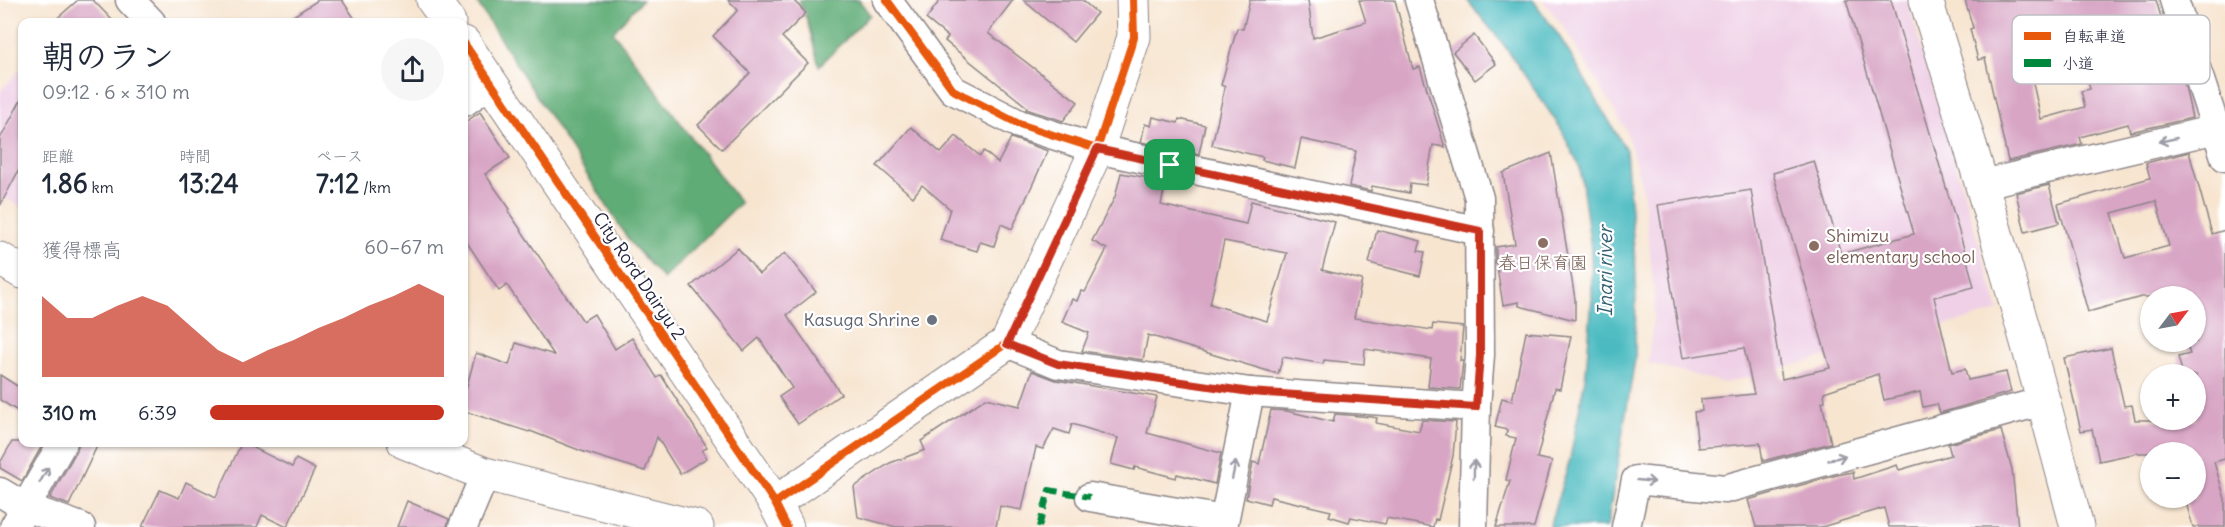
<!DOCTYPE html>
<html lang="ja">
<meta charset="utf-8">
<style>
body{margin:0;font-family:Delius,"Klee One",sans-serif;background:#f6f6f7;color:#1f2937;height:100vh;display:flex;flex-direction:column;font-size:22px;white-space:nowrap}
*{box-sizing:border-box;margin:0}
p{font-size:20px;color:#747a83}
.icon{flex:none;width:33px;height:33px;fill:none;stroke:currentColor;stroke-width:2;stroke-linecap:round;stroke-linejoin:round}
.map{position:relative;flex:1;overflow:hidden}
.details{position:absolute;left:18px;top:18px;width:450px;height:429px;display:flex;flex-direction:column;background:#fff;border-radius:12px;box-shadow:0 2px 4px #0004}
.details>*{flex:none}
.needle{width:39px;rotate:58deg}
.tools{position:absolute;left:2140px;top:286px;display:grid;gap:12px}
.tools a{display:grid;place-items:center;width:66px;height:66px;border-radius:50%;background:#fff;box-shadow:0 2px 4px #0004;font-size:30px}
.pin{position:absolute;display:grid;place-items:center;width:51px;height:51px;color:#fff;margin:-26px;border-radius:12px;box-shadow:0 3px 9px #0006}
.round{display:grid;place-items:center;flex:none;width:63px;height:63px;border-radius:32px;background:#f6f6f7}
.summary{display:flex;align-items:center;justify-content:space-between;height:102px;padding:0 24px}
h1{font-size:33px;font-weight:800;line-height:45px}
.stats{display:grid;grid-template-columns:repeat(3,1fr);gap:9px;height:102px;padding:6px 24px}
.stats div{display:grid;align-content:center}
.stats b{font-size:26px;font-weight:800}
.stats small{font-size:16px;font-weight:400}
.stats p{font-size:16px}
.chart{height:168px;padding:12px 24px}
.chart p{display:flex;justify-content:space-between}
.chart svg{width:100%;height:108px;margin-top:6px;fill:#c8321e;opacity:.7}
ul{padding:0 24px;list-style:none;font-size:20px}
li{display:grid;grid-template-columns:96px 72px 1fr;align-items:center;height:45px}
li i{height:15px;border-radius:8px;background:#c8321e}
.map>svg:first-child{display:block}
.built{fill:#efd0e6}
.forest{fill:#5eac76;stroke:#406758;stroke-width:1.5}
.water{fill:#4cbbc1;stroke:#376e7e;stroke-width:1.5}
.building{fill:#d8a5c5;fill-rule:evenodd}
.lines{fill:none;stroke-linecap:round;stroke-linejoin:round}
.minor-casing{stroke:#8c8486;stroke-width:31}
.tertiary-casing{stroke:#8c8486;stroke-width:35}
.trunk-casing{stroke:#8c8486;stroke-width:35}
.minor{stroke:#fff;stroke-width:28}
.tertiary{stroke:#fff;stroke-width:33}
.trunk{stroke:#fff;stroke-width:33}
.quiet{stroke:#00873e;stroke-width:6;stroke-dasharray:12 6;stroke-linecap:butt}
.cycleway-casing{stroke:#fff;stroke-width:11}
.cycleway{stroke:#e8590c;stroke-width:8}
.oneway{stroke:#9c9ca7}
.route-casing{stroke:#fff;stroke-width:12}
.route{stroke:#c8321e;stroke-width:8}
.education-dot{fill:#8d6e63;stroke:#fff;stroke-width:2}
.worship-dot{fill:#6b7280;stroke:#fff;stroke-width:2}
.labels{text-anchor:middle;stroke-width:4.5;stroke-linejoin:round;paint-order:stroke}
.education-label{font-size:18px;fill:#785e54;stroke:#fff;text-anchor:start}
.street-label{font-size:18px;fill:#22223b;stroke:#fff}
.worship-label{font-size:18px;fill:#5b616d;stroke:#fff;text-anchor:end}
.water-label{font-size:20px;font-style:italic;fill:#335f71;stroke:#fff}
.key{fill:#fff;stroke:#bdbdc4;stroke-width:1.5}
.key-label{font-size:16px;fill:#22223b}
</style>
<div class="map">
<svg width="2225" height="527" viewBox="0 0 2225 527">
<rect width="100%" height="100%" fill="#fff"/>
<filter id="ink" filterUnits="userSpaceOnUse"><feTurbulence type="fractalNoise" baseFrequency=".0167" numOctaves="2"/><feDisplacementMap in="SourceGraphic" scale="12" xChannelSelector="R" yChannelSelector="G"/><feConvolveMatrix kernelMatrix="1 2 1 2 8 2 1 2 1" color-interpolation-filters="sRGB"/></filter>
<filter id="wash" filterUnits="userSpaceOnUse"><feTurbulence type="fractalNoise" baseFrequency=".008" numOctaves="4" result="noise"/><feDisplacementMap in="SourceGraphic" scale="24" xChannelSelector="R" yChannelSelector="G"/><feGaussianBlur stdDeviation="1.35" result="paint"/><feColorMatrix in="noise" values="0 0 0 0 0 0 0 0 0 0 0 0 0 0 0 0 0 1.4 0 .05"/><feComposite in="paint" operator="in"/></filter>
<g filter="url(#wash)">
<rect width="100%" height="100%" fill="#f7e5d0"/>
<!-- built -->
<g class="built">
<path d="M1543,0h364l92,311 -274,72 -77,-20 7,-61 -12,-112 -17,-60 -58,-97z"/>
<path d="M22,68v140l-22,-13v-104z"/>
</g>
<!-- forest -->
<g class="forest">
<path d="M481,0h161l-29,32 127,171 -77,76 -33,-37 -153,-239z"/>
<path d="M799,0h60l11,15 -51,51 -12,-46z"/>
</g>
<!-- water -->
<path class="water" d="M1467,0h66l28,39 65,111 10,125 -1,84 -28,168h-58l21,-68 16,-86 6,-75 -1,-50 -11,-80 -20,-41 -56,-82z"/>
<g id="blocks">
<!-- building -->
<g class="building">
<path d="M78,0h15l21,22h-61z"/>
<path d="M318,0h24l15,22h-73z"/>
<path d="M728,0h65l13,13 -24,24 26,26 -86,86 -24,-24 52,-52 -37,-37 25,-26z"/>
<path d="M940,0h73l-25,33 90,69 -15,19 -37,-12 1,-2 -82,-66 3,-4 -22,-18z"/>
<path d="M1023,0h59l15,13 -24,29z"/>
<path d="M1250,0h58l5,38 53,-16 -7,-22h36l18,69 7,-2 25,80 -12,-2 -7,40 -16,-2 -1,10 -37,-7 -1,5 -22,-5 7,-35 -55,-12 -6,29 -33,-8 1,-3 -51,-12 13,-58 -4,-2 16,-57 6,1z"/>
<path d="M1846,0h45l74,252 9,35 -40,10 18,75 13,-3 3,11 38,-8 5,20 -71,21 -3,-9 -14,3 -3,-15 -36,8 -6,-26 -54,18 1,9 -3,1 9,41 -68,18 -3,-18 -62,5 -4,-36 8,-1 -1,-12 53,-5 -10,-46 -61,10 -25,-153 93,-15 31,189 48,-11 -57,-195 41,-12 27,93 73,-20z"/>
<path d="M1965,0h191l24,82 3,-1 2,5 7,32 -62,14 -2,-8 -48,13 2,7 -74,17 -23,-103 -7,2 -8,-31 3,-1zM2077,35l13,54 -9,2 4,16 -44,12 -16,-71z"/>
<path d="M1474,35l22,29 -21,16 -22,-28z"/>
<path d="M22,98v66l-22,42v-67z"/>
<path d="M480,112l30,46 -25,16 25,35 -2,2 75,110 11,-7 21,35 17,-11 25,40 4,-3 46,72 -5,4 5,7 -27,16 -23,-37 -12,34 -61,-19 -54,-21 -1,1 -65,-21v-15l12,-43 33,12 7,-22 38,12 -47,-70 -8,6 -35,-53v-115z"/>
<path d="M1153,117l25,6 1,-4 26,6 -6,29 -58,-12 4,-18 6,2z"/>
<path d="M911,127l30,26 15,-17 24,20 4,-5 14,12 13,-25 37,13 -36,78 -11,-5 -7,22 -14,-4 -3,9 -37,-11 10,-31 -28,-24 -9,12 -36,-31z"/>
<path d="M2189,152l23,82 13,-4v229l-11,3 11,37v28h-32l-8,-28 11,-1v-45h-59l-38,8 -7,-32 -11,2 -17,-73 47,-10 13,58 8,-1 3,15h61v-45h-13l-5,-18 12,-3 -4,-12h10v-45h-55l-53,15 -30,-108 92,-26 -4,-15zM2156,201l13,45 -44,12 -13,-45z"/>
<path d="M1551,153l24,146v21l-56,-14v-4l-16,3 -7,-44v-14l19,-3 -12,-71z"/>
<path d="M1121,173l45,8 -5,24 85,19 5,-23 84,21 -13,48 40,10 -8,38 78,12 1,-6 30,3 -3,34h3l-3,28 -32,-2 3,-28 -66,-10 -1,15 -40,-4 -1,4 -40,-7 -5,17 -130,-39 -5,25 -61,-9 7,-18 -27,-11 10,-23 5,2 4,-10 4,1 22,-43 -15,-8 23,-44zM1224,241l63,12 -20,68 -57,-17z"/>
<path d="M2049,185l10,38 -34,9 -9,-39z"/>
<path d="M1377,230l44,11 -3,10 7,1 -5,24 -51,-13z"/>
<path d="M738,248l21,26 26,-21 31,39 -29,23 54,79 -43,30 -19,-27 13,-9 -33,-50 -15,13 -53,-65z"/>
<path d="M1526,332l45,4 -11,53 -5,-1 -18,70 15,3 -18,66h-38l14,-46 -4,-1 10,-42 -10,-2 1,-6 -12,-3 7,-29 10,3z"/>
<path d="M1032,371l24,9 101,17 -10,36 74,20 -6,31 -38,-10 -1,4 -41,-11 -1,3 -23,-6 7,-26 -46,-14 -3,10 -15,-5 -11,20 -7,-2 -14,63 -22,-4 -4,21h-100l-38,-10 -4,-30 36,-24 35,-13 -4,-9 65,-43 34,8z"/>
<path d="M0,375l22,14v25l-22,-14z"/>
<path d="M1271,410l16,1 46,11 2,-8 37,3 5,1 -1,5 43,8 3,-11 34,2 -3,34 -15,64 -3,-1 -2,8 -46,-9 -2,6 -34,-7 -2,5 -20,-6 2,-5 -60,-14 -2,7 -23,-6 7,-36 6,2z"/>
<path d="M2001,430l11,39 6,58h-129l-5,-19 -62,19h-66l-8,-27 89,-25 16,-3 1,7 43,-14 2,5 52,-15 -3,-11z"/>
<path d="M12,442h32l-22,39 -22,-13v-5z"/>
<path d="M79,442h20l-30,63 -19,-7 27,-48z"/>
<path d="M242,442l50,25 4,-8 19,10 -28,58 -25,-12 -5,12h-115l18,-37 19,8 7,-16 30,15z"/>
<path d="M407,501l42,18 -2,8h-50z"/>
</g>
</g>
</g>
<g filter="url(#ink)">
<use href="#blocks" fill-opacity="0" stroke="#8c8486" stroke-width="1.5"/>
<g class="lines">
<defs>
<g id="minor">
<path d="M130,0l21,22"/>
<path d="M887,0l66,90 66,34 78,25 383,82"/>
<path d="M1419,0l60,198 1,157 -4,52 -3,120"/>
<path d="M2174,0l51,157"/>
<path d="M464,102l27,-19"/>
<path d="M1983,184l242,-57"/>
<path d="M1007,343l51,21 192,28 226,15"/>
<path d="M0,492l25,15 56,20"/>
<path d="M1090,497l134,23"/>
<path d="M14,527l49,-85"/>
<path d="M463,527l22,-53"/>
<path d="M1223,527l27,-135"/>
<path d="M1626,527l10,-47 89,9 304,-84 15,-7"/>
</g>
<g id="tertiary">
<path d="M433,0l16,22"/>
<path d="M1926,0c54,175 105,350 151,527"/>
<path d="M464,43l311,460 12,24"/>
<path d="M775,503l232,-160 90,-194 37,-112 -1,-37"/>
</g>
<g id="trunk">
<path d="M0,259l22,13"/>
<path d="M404,442l81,32 212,53"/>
</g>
</defs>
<!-- minor casing -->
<use href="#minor" class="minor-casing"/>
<!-- tertiary casing -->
<use href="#tertiary" class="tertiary-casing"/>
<!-- trunk casing -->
<use href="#trunk" class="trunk-casing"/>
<!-- minor -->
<use href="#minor" class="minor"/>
<!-- tertiary -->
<use href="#tertiary" class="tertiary"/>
<!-- trunk -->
<use href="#trunk" class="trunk"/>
<!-- quiet -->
<path class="quiet" d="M1039,527l10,-37 41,7"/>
<defs>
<g id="cycleway">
<path d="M887,0l66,90 66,34 78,25 383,82"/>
<path d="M464,43l311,460 12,24"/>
<path d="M775,503l232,-160 90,-194 37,-112 -1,-37"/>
</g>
</defs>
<!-- cycleway casing -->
<use href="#cycleway" class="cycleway-casing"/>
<!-- cycleway -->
<use href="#cycleway" class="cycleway"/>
</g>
<!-- one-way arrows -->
<defs><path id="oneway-shaft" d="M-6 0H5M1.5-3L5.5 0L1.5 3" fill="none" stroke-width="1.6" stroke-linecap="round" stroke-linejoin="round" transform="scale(1.5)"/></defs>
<g class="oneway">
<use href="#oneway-shaft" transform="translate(2168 140) rotate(167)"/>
<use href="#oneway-shaft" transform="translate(1837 458) rotate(-16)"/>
<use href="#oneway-shaft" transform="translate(1474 469) rotate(-89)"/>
<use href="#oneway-shaft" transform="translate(1234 470) rotate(-78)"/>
<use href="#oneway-shaft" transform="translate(44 475) rotate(-60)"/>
<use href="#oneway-shaft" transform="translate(1646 481) rotate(6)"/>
</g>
</g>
<g class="lines" filter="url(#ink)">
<defs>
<path id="route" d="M1097,149l383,82v124l-4,52 -226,-15 -192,-28 -51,-20z"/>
</defs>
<!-- route casing -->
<use href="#route" class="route-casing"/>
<!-- route -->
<use href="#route" class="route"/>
</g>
<!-- markers -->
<g class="education-dot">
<circle cx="1543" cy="243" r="6"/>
<circle cx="1814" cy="246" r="6"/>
</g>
<circle class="worship-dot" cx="932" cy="320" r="6"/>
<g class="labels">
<!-- education labels -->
<g class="education-label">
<text x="1826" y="242">Shimizu<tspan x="1826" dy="21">elementary school</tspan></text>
<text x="1543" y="269" text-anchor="middle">春日保育園</text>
</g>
<!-- street labels -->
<g class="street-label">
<text transform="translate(639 276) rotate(56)" y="6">City Rord Dairyu 2</text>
</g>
<!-- worship labels -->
<g class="worship-label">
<text x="920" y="326">Kasuga Shrine</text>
</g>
<!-- water labels -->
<g class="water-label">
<text transform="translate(1605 271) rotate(-90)" y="7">Inari river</text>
</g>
</g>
<!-- legend -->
<rect x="2012" y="15" width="198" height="69" rx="9" class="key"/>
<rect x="2024" y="32" width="27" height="8" fill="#e8590c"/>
<rect x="2024" y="59" width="27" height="8" fill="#00873e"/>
<g class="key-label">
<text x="2062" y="42">自転車道</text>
<text x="2062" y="69">小道</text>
</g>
</svg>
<div class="tools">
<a><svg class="needle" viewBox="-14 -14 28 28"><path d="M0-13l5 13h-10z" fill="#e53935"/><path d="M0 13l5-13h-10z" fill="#747a83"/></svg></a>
<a>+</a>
<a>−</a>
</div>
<div class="pin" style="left:1170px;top:165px;background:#1e9e55"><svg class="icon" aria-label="arrive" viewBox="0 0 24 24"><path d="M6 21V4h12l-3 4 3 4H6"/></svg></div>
<section class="details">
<div class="summary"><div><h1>朝のラン</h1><p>09:12 · 6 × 310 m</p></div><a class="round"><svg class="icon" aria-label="share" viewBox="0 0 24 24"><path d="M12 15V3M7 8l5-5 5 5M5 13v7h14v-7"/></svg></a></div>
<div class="stats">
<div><p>距離</p><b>1.86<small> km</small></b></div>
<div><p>時間</p><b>13:24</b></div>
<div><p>ペース</p><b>7:12<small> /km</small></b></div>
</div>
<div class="chart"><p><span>獲得標高</span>60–67 m</p>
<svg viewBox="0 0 160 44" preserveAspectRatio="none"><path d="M0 44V11L10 20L20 20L30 15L40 11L50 15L60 24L70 33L80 38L90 33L100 29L110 24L120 20L130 15L140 11L150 6L160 11V44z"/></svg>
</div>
<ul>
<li><b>310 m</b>6:39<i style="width:100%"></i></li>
</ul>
</section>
</div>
